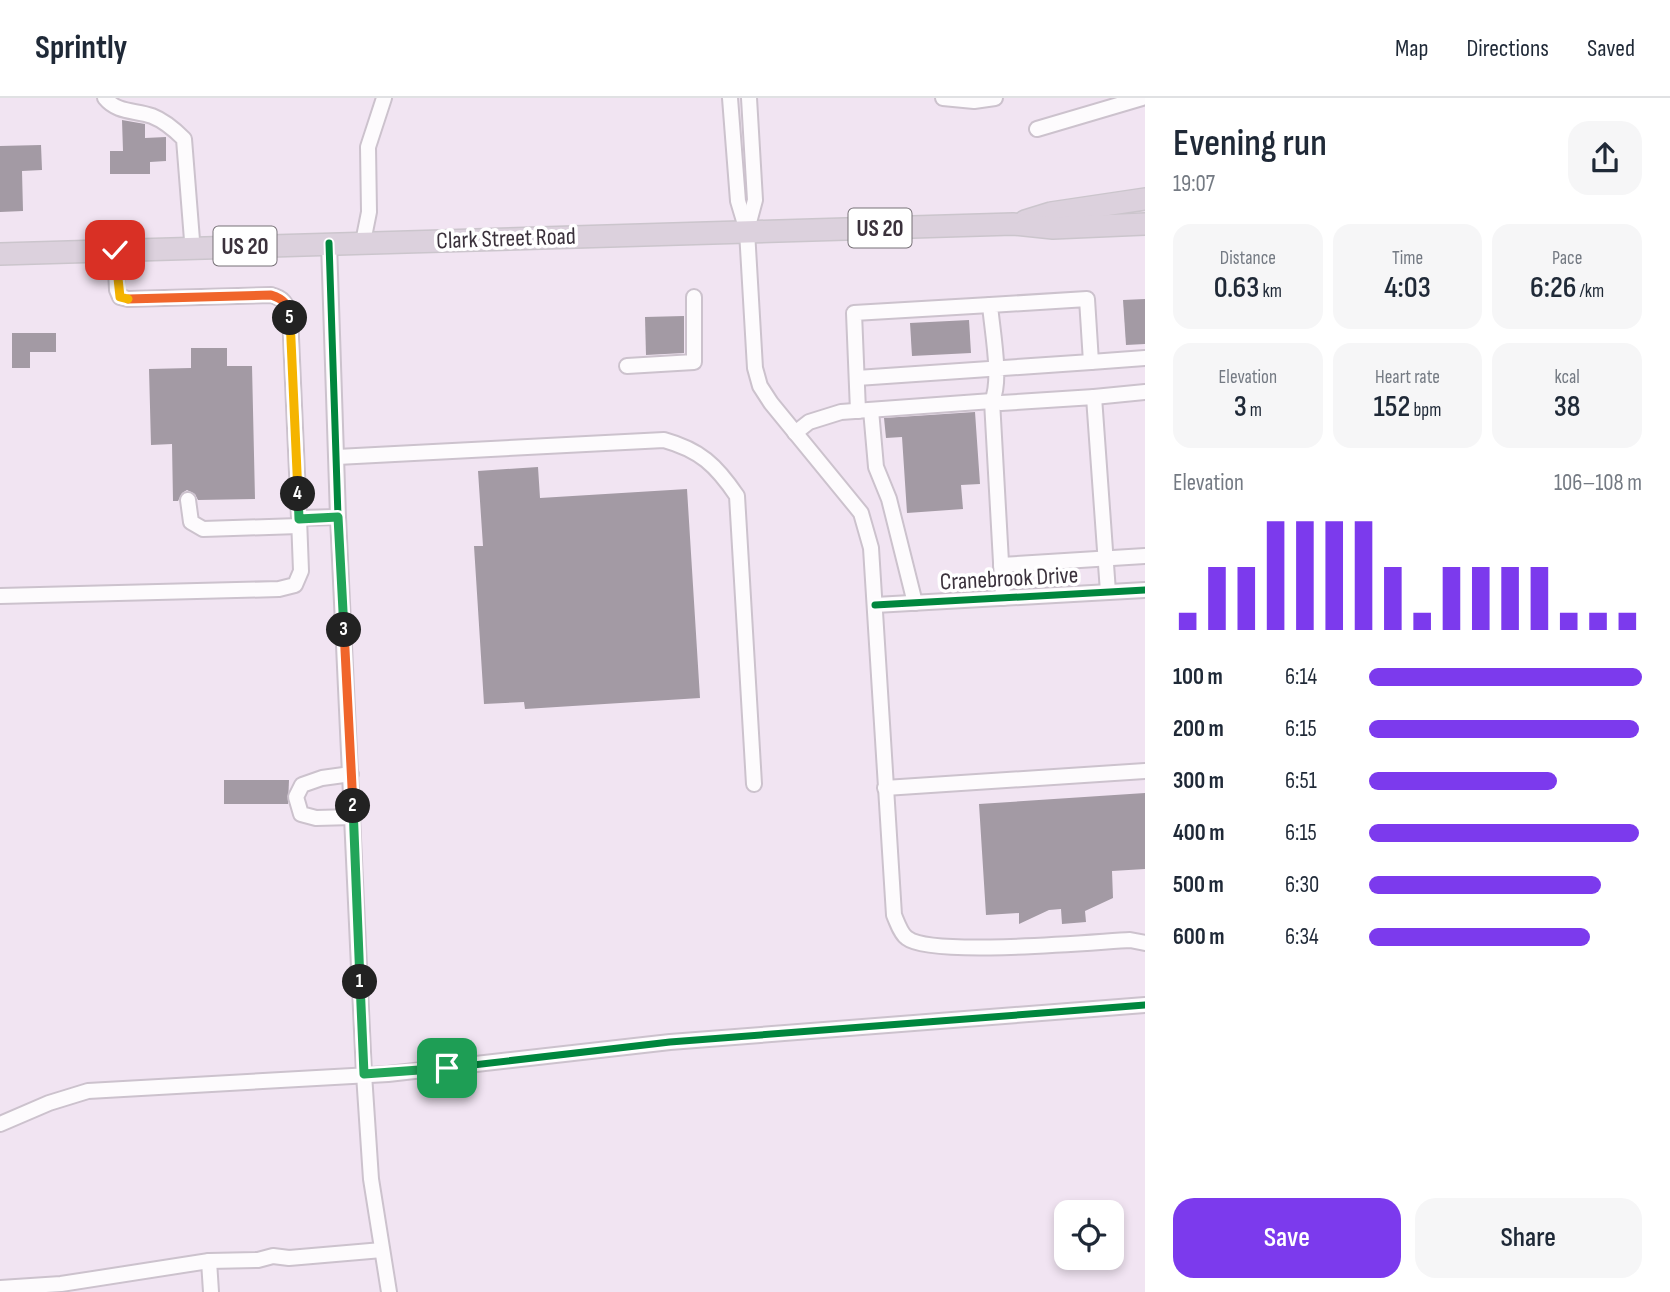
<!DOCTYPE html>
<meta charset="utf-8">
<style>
body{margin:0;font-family:"Sofia Sans Condensed",sans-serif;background:#f6f6f7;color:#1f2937;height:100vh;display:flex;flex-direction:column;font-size:26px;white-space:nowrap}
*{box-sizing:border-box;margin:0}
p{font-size:23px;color:#747a83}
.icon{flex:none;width:38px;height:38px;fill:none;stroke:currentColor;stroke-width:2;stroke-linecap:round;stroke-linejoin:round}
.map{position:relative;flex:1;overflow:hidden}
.side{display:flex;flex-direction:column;background:#fff;width:525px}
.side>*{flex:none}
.controls{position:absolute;left:1054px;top:1102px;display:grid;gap:14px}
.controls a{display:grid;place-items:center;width:70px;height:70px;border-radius:14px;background:#fff;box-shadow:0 4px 10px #0003;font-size:35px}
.pin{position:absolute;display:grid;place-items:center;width:60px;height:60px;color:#fff;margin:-30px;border-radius:14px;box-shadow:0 4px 10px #0006}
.km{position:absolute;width:35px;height:35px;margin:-18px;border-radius:50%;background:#222;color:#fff;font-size:19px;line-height:35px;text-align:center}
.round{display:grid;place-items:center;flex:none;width:74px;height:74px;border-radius:21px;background:#f6f6f7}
.summary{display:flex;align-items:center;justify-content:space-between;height:119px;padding:0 28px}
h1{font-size:38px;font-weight:600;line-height:52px}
.metrics{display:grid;grid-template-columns:repeat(3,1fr);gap:10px;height:119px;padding:7px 28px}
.metrics div{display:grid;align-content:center;border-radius:18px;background:#f6f6f7;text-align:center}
.metrics b{font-size:30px;font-weight:600}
.metrics small{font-size:19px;font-weight:400}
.metrics p{font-size:19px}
.chart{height:196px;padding:14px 28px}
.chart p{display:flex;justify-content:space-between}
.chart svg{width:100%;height:126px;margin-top:7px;stroke:#7c3aed;stroke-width:6}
.button{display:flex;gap:14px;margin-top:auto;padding:14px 28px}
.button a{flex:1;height:80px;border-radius:21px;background:#7c3aed;color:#fff;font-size:28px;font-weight:600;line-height:80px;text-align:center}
.button a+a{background:#f6f6f7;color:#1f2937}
ul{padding:0 28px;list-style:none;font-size:23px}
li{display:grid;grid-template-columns:112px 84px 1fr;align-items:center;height:52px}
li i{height:18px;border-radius:9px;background:#7c3aed}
header{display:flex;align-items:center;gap:42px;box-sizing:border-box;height:98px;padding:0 35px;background:#fff;border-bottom:2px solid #e0e1e3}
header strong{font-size:33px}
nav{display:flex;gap:38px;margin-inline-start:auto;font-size:24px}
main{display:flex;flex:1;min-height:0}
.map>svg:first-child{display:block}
.building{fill:#a39aa4}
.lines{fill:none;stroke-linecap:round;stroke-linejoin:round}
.minor-casing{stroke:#ccc2cd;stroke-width:18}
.highway-casing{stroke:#cbc5cc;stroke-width:24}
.minor{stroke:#fdfbfd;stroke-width:14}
.highway{stroke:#dcd1dd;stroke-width:21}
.cycleway-casing{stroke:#fff;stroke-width:11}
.cycleway{stroke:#00873e;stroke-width:7}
.split-1-casing{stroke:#fff;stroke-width:14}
.split-2-casing{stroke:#fff;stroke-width:14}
.split-3-casing{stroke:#fff;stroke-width:14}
.split-4-casing{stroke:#fff;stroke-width:14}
.split-5-casing{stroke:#fff;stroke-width:14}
.split-6-casing{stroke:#fff;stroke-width:14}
.split-7-casing{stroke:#fff;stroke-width:14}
.split-1{stroke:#22a559;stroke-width:9}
.split-2{stroke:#22a559;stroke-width:9}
.split-3{stroke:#f0652b;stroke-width:9}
.split-4{stroke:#22a559;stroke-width:9}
.split-5{stroke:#f5b400;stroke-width:9}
.split-6{stroke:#f0652b;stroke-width:9}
.split-7{stroke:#f5b400;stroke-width:9}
.labels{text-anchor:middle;stroke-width:7;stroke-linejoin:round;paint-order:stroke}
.shield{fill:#fff;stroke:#767076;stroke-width:2}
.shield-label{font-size:23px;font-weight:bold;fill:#3b323c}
.street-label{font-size:24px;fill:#3b323c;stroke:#fff}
</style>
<header>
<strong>Sprintly</strong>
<nav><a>Map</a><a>Directions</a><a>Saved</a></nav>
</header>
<main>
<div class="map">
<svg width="1145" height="1194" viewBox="0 0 1145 1194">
<rect width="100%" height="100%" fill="#f1e4f2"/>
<!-- building -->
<g class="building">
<path d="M122,22l23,4v14l21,-1v24l-16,1v12h-40v-23h13z"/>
<path d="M41,47l1,25 -20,1 1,40 -23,1v-66z"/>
<path d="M1145,201v45l-19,1 -3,-45z"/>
<path d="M684,218v37l-38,2 -1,-38z"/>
<path d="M969,222l2,33 -59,3 -2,-33z"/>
<path d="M12,235h44v19h-26v16h-18z"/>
<path d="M191,250h36v18h25l3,133 -57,1 -3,-6 -8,-4 -5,3 -4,8h-5l-1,-57 -21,1 -2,-76 42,-1z"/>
<path d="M975,314l5,72 -19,1 2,24 -56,4 -5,-76 -16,1 -2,-20z"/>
<path d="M538,369l2,31 147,-9 13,209 -175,11 -1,-7 -40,2 -10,-158h9l-5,-75z"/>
<path d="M224,682h65l-1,24h-64z"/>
<path d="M1145,695v76l-33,2 1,27 -28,13 1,11 -24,2 -1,-15 -12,1 -30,14v-11l-33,2 -7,-111z"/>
</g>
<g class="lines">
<defs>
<g id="minor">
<path d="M105,0c12,15 30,12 47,18 13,5 23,14 32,23l8,101"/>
<path d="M730,0l8,103 9,30 8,137 5,18 11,17 90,110 10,35 23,367c3,7 7,19 13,23 24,19 184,4 223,2l15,3"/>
<path d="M943,0l31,3 21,-3"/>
<path d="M1037,31l105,-31"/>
<path d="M747,132l8,-30 -6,-102"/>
<path d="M363,144l6,-30 -1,-65 16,-49"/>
<path d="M329,145l9,274 26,557 7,105 18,113"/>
<path d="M115,152l2,40 3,7 8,2 143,-4c12,3 15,8 19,20l9,203"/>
<path d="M1091,264l54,-4"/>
<path d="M627,268l67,-4v-65"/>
<path d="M857,280l234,-16 -4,-63 -97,6c2,25 12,75 2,96l11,197"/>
<path d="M1094,299l51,-5"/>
<path d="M871,312l5,57 13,32 26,104"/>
<path d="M858,313l-4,-98 136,-8"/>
<path d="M795,335l14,-11 32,-10 151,-11 9,2 93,-6 14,195"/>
<path d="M337,359l327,-17c36,10 52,25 73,56l17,288"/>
<path d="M188,402l3,22 12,7 96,-3"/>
<path d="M1001,467l144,-9"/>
<path d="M0,498l279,-7 16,-4 6,-14 -2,-53 39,-1"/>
<path d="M875,507l270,-15"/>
<path d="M351,676l-29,4 -20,7 -6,12 5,17 15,4 37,-1"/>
<path d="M885,690l260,-17"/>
<path d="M0,1026l49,-21 39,-12 300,-17 282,-32 475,-37"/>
<path d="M209,1163l2,31"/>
<path d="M0,1190l61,-4 148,-23 49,-1 15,-4 16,2 93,-8"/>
</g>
<g id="highway">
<path d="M1025,123l26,-8 94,-14"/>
<path d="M0,156l1013,-30 40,4 92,-4"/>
</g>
</defs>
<!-- minor casing -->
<use href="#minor" class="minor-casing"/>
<!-- highway casing -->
<use href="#highway" class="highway-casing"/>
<!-- minor -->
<use href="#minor" class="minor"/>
<!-- highway -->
<use href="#highway" class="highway"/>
<defs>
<g id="cycleway">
<path d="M329,145l9,274 26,557 83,-6 223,-26 475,-37"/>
<path d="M875,507l270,-15"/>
</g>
</defs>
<!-- cycleway casing -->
<use href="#cycleway" class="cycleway-casing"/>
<!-- cycleway -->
<use href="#cycleway" class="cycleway"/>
</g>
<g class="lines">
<defs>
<path id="split-1" d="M360,884l4,92 83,-6"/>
<path id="split-2" d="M353,708l7,176"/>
<path id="split-3" d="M344,532l9,176"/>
<path id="split-4" d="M298,396l1,25 39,-2 6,113"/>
<path id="split-5" d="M290,220l8,176"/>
<path id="split-6" d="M128,201l143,-4c13,4 18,10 19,23"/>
<path id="split-7" d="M115,152l5,47 8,2"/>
</defs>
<!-- split-1 casing -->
<use href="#split-1" class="split-1-casing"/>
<!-- split-2 casing -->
<use href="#split-2" class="split-2-casing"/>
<!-- split-3 casing -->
<use href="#split-3" class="split-3-casing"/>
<!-- split-4 casing -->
<use href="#split-4" class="split-4-casing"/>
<!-- split-5 casing -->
<use href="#split-5" class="split-5-casing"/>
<!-- split-6 casing -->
<use href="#split-6" class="split-6-casing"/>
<!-- split-7 casing -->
<use href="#split-7" class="split-7-casing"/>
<!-- split-1 -->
<use href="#split-1" class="split-1"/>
<!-- split-2 -->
<use href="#split-2" class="split-2"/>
<!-- split-3 -->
<use href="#split-3" class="split-3"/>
<!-- split-4 -->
<use href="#split-4" class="split-4"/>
<!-- split-5 -->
<use href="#split-5" class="split-5"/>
<!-- split-6 -->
<use href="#split-6" class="split-6"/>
<!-- split-7 -->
<use href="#split-7" class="split-7"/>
</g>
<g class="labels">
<!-- shield labels -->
<g class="shield">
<rect x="848.5" y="110.5" width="63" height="39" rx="5"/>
<rect x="213.5" y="128.5" width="63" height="39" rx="5"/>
</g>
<g class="shield-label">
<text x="880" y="138">US 20</text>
<text x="245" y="156">US 20</text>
</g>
<!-- street labels -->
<g class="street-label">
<text transform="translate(506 140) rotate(-2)" y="8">Clark Street Road</text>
<text transform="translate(1009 480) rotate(-3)" y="8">Cranebrook Drive</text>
</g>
</g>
</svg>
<div class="controls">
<a><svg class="icon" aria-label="locate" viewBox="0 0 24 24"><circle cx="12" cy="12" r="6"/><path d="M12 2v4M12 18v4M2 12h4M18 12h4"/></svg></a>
</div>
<div class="pin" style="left:447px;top:970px;background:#1e9e55"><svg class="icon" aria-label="arrive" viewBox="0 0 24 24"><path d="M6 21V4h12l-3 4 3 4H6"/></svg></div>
<div class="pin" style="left:115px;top:152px;background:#d93025"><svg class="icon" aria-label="check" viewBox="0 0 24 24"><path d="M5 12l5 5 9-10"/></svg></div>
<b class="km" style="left:360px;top:884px">1</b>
<b class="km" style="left:353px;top:708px">2</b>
<b class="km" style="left:344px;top:532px">3</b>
<b class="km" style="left:298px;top:396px">4</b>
<b class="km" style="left:290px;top:220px">5</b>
</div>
<section class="side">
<div class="summary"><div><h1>Evening run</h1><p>19:07</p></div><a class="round"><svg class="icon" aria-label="share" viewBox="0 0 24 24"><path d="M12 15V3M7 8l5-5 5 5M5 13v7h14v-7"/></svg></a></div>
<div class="metrics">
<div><p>Distance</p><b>0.63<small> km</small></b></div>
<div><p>Time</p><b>4:03</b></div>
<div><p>Pace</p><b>6:26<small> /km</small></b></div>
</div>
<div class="metrics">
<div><p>Elevation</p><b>3<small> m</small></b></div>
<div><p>Heart rate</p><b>152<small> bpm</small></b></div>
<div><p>kcal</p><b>38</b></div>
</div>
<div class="chart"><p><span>Elevation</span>106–108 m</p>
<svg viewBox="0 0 160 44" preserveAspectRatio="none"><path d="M5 44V38M15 44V22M25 44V22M35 44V6M45 44V6M55 44V6M65 44V6M75 44V22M85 44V38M95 44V22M105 44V22M115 44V22M125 44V22M135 44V38M145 44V38M155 44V38"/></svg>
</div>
<ul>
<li><b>100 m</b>6:14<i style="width:100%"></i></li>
<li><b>200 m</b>6:15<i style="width:99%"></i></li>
<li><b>300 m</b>6:51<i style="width:69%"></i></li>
<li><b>400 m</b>6:15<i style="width:99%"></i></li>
<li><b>500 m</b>6:30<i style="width:85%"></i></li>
<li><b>600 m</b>6:34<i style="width:81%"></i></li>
</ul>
<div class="button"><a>Save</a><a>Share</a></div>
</section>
</main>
